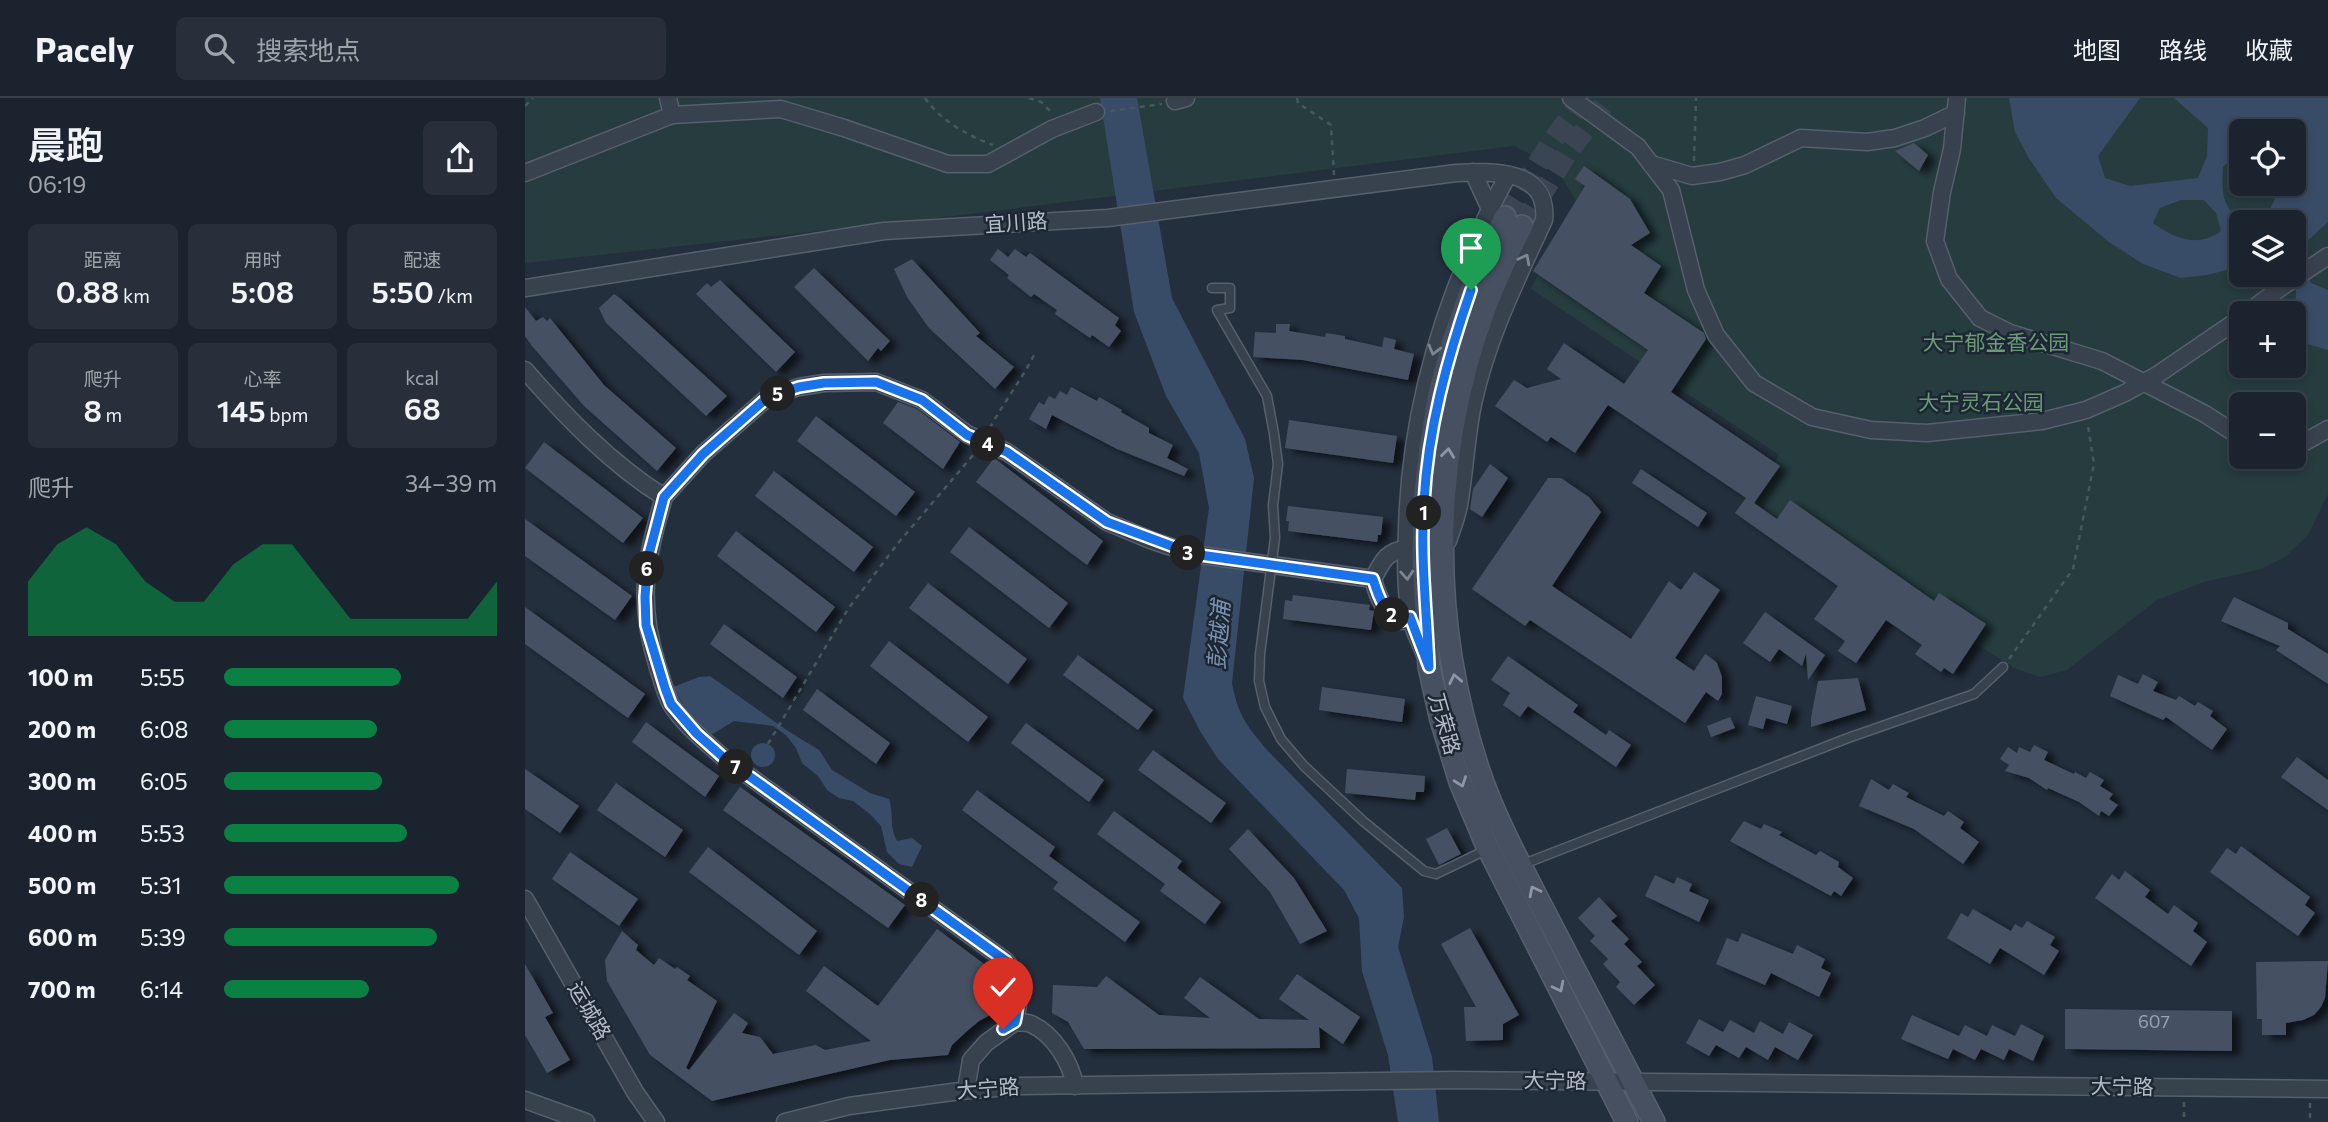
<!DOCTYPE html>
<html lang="zh">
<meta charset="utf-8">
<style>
body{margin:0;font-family:Commissioner,"Noto Sans SC",sans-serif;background:#282f3a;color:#f1f3f6;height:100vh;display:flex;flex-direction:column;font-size:26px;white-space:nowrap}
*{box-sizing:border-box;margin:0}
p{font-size:23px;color:#a0a4aa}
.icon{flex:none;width:38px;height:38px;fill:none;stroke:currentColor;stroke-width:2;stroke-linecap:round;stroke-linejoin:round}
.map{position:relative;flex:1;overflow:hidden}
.panel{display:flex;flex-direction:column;background:#1b232e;width:525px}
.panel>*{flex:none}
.buttons{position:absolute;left:1704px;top:21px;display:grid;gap:14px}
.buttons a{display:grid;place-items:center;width:77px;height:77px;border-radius:10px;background:#1b232e;box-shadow:0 4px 10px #0003,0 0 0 2px #39404a;font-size:35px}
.pin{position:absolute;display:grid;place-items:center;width:60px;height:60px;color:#fff;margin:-72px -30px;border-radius:50% 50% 50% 0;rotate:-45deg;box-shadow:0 0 7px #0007}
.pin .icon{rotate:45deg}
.km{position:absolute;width:35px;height:35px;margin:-18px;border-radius:50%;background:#222;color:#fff;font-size:19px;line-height:35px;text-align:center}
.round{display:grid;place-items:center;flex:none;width:74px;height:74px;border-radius:10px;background:#282f3a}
.overview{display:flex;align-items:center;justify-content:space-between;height:119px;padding:0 28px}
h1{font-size:38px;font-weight:600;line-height:52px}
.metrics{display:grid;grid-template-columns:repeat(3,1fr);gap:10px;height:119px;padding:7px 28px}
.metrics div{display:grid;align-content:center;border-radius:10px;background:#282f3a;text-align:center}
.metrics b{font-size:30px;font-weight:600}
.metrics small{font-size:19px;font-weight:400}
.metrics p{font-size:19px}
.chart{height:196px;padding:14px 28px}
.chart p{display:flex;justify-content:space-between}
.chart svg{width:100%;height:126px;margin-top:7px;fill:#0b8043;opacity:.7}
ul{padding:0 28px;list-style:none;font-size:23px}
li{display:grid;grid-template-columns:112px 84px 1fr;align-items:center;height:52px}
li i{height:18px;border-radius:9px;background:#0b8043}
header{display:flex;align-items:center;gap:42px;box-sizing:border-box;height:98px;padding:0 35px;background:#1b232e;border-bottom:2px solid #39404a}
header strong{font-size:33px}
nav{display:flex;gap:38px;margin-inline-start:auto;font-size:24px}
.search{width:490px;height:63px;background:#282f3a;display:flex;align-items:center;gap:18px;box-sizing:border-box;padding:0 24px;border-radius:10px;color:#a0a4aa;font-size:26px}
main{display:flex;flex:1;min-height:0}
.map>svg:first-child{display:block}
.green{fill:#263c3f;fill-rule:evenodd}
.water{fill:#394c67;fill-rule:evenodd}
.building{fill:#455162;filter:url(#shadow)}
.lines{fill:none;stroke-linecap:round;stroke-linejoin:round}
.secondary-tunnel{stroke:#3a4453;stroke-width:21;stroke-dasharray:21 10;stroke-linecap:butt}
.lane-casing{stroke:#565f6c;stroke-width:11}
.street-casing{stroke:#565f6c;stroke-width:19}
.secondary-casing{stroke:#565f6c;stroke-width:24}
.path{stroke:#44595c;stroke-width:2.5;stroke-dasharray:5 5;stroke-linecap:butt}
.lane{stroke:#38414e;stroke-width:8}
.street{stroke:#38414e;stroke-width:16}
.secondary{stroke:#465061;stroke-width:21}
.oneway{stroke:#7c8592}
.oneway2{stroke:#8e96a5}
.route-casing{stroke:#fff;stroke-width:14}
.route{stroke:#1a73e8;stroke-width:9}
.labels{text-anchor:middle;stroke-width:5;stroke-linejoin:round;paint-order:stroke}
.number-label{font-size:18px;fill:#98a1af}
.street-label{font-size:21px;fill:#b4bcc9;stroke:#1d2633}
.park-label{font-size:21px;fill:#6b9a76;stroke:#1d2633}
.water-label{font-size:23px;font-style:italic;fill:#7c92b1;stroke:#1d2633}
</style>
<header>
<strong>Pacely</strong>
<div class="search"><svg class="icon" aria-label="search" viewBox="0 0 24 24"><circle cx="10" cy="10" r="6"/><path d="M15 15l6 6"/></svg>搜索地点</div>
<nav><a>地图</a><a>路线</a><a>收藏</a></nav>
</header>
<main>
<section class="panel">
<div class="overview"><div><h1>晨跑</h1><p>06:19</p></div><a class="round"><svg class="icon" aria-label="share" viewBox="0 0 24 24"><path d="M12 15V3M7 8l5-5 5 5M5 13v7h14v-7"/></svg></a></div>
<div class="metrics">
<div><p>距离</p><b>0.88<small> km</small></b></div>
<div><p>用时</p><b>5:08</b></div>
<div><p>配速</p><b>5:50<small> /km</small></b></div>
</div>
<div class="metrics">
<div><p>爬升</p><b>8<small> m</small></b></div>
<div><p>心率</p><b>145<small> bpm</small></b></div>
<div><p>kcal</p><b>68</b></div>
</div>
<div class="chart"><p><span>爬升</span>34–39 m</p>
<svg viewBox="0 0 160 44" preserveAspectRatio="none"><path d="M0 44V25L10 12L20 6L30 12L40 25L50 32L60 32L70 19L80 12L90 12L100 25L110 38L120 38L130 38L140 38L150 38L160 25V44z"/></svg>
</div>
<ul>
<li><b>100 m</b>5:55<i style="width:65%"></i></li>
<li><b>200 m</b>6:08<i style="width:56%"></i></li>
<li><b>300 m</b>6:05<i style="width:58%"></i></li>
<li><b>400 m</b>5:53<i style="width:67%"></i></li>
<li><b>500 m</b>5:31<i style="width:86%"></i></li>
<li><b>600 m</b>5:39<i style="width:78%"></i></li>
<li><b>700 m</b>6:14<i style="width:53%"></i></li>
</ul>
</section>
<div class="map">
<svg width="1803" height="1024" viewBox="0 0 1803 1024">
<defs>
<filter id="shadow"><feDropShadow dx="8" dy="4.5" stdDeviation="3.5" flood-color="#0009"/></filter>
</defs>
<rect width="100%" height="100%" fill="#242f3e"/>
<!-- green -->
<path class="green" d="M0,0h1803v396l-20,41 -23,22 -24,12 -57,13 -47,18 -90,70 -27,7 -26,-9 -264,-167 29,-46 -248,-166 45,-89 -21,-33 -41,-21 -584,73 -405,44zM1717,33h52v53h-52zM1717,124h52v53h-52zM1717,215h52v53h-52zM1717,306h52v53h-52z"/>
<!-- water -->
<g class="water">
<path d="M575,0h37l35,200 73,141 9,39 -22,205c6,32 14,42 35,67l135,138 2,29 -6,30 34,110 7,65h-41l-10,-67 -26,-84 -3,-53 -15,-28 -126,-131 -18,-28 -17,-33 26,-190 -10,-55 -33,-57 -32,-84z"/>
<path d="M1484,0h131l-42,58 7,22 25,8 68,-8 9,-22 1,-28 -34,-30h154v124l-25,23 -2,18 10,20 17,7v60l-24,-7 -9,-24 1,-28 -9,-16h7v-53h-34l4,-1 11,-22 3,-15h16v-53h-52v19l-19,17c-1,27 -2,37 19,56v43l-35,9 -26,3 -38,-14 -34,-22 -53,-44 -28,-41 -13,-25zM1656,102h23l12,13 5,18c-24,17 -46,8 -68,-8l7,-15z"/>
<path d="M185,578l78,55 31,19 13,20 38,23 19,6c5,16 0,27 8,42l15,-3 10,8 -10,21 -13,-3 -12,-12 -6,-26 -11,-12 -17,-13 -14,-3 -12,-8 -9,-14 -16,-13 -6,-15 -10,-13 -13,-9 -39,-5 -23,14c-18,-12 -27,-29 -38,-48l26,-10z"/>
<circle cx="238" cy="657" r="12"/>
</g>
<!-- building -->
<g class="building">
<path d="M1389,45l14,12 -9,16 -24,-20z"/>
<path d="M1059,68l46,33 20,34 -19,12 30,21 -17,27 60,40 2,6 -35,53 109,74 -26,37 23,16 13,-19 144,101 5,-8 47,31 -33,50 -9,-6 -3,4 -26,-18 7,-9 -36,-25 -30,43 -18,-12 7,-10 -31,-22 24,-33 -103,-73 11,-15 -138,-93 -33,48 -24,-16 -4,5 -52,-36 19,-26 13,8 34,-9 -14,-10 17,-26 60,41 24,-34 -115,-79 52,-85 -10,-7z"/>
<path d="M473,151l10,8 7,-8 11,8 4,-4 89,65 -4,7 6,6 -12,16 -17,-12 -2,3 -35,-24 2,-4 -23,-16 -3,3 -24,-19 2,-3 -19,-15z"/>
<path d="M387,161l68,74 -4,3 38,31 -19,22 -66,-61 -22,-31 -13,-28z"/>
<path d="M289,170l76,73 -9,10 -3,-3 -10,13 -74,-74z"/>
<path d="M195,182l75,72 -19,20 -80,-78 11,-11 4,4z"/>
<path d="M89,196l7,5 106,97 -21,20 -100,-93 -7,-15z"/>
<path d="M0,209l11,14 7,-4 4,4 3,-3 54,67 72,63 -19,23 -73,-65 -52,-60 -7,-10z"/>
<path d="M751,226h14l-1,7 36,6 1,-4 19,3v3l37,8 2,-10 12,3 -2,9 20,5 -6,26 -105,-20 -50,-3 2,-25 21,1z"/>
<path d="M546,289l26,14 2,-4 23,13 -1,2 28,16v5l24,12 -6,13 21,11 -4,7 -67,-27 -65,-34 -6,14 -17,-10 10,-17 5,3 5,-9 6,3 5,-8 7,4z"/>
<path d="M373,304l19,7 43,33 -17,27 -60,-46z"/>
<path d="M291,318l99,76 -19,24 -99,-75z"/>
<path d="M764,322l108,16 -4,27 -108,-15z"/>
<path d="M19,344l99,76 -20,25 -98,-75z"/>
<path d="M469,360l109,83 -16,24 -111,-83z"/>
<path d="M965,366l18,14 -26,39 -12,-8 3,-20z"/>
<path d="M1116,371l66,44 -9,14 -66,-44z"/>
<path d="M249,373l99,76 -19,25 -99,-76z"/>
<path d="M1023,380h13l28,19 12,15 -49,74 79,53 38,-58 12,9 13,-18 26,18 -45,68 19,13 11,-17 6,4 6,5 5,14v17l-4,7 -12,-9 -21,31 -155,-103 -5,6 -53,-37z"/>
<path d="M763,408l95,11 -2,18h-3l-1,7 -89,-11 1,-10h-3z"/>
<path d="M0,421l107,77 -17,24 -90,-64z"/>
<path d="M444,429l99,76 -19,25 -99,-76z"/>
<path d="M211,433l99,76 -19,25 -99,-76z"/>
<path d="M403,485l99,76 -19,25 -99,-76z"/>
<path d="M768,497l77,10 -1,5 5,1 -3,19 -88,-11 2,-19 7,1z"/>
<path d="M1709,499l54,26v6l40,25v30l-52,-34 4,-4 -59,-25z"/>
<path d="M0,509l120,87 -17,24 -103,-74z"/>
<path d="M1240,514l60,43 -17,25 -2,-26 -4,12 -23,-17 -9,13 -27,-19z"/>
<path d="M199,526l73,53 -14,21 -73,-54z"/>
<path d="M364,543l99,76 -20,25 -98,-76z"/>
<path d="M553,557l75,55 -15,20 -75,-55z"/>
<path d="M983,558l70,49 -5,7 33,23 3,-5 22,15 -15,22 -88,-61 -8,11 -17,-12 7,-12 -19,-13z"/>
<path d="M1618,576l15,8 -5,9 23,9 3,-4 16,10 3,-4 15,9 -3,5 17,13 -15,21 -46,-33 -3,3 -53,-24 8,-21 20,9z"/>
<path d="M1333,580l8,32 -55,17v-9l7,-37z"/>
<path d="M797,589l83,12 -3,23 -83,-12z"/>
<path d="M292,591l73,54 -14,21 -73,-54z"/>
<path d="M1231,598l36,10 -5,18 -21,-6 -3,11 -15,-4z"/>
<path d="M1205,619l5,11 -24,9 -4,-11z"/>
<path d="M121,624l73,54 -14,21 -73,-55z"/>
<path d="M501,625l78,57 -15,22 -78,-59z"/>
<path d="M1509,647l14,7 -4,8 30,14 1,-2 11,6 4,-6 14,8 -4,6 13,8 -4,5 9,6 -9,11 -8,-5 -2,5 -20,-14 -31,-14 -1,2 -18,-12 -24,-7 4,-6 -9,-6 8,-12 9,6 2,-6 11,5z"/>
<path d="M628,652l73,53 -15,20 -73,-53z"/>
<path d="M1772,659l31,23v30l-47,-33z"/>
<path d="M0,671l54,37 -19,27 -35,-24z"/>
<path d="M822,671l78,7 -1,16h-8l-1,8 -70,-7z"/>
<path d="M1346,681l18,11 4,-6 16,9 -3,4 38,19 4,-5 16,11 -4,6 19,14 -16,22 -49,-35 -55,-23z"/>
<path d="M91,685l67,47 -18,27 -68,-47z"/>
<path d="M215,689l165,118 -17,23 -165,-118z"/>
<path d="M452,692l78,57 -6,9 91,66 -15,20 -72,-53 5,-7 -96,-72z"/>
<path d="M589,713l68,50 -5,7 44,34 -16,22 -45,-33 5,-7 -68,-50z"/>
<path d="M1219,723l17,8 3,-5 18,8 -3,3 37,20 4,-4 19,11 -1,5 15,11 -12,18 -7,-5 -3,5 -101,-55z"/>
<path d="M922,730l14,26 -22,11 -13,-26z"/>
<path d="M723,731l46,49 33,53 -27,13 -30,-52 -41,-43z"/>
<path d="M1716,748l69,51 -5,8 10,8 -17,23 -88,-64 17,-24 9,6z"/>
<path d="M183,749l109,84 -18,24 -110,-83z"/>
<path d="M45,754l68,47 -19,27 -67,-47z"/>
<path d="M1600,773l25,19 -5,7 23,17 6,-9 24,18 -5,8 14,11 -16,24 -96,-68 17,-24 7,6z"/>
<path d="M1130,777l19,9 3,-7 15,7 -3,7 20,9 -10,22 -54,-26z"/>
<path d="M1074,799l18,19 -6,5 18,18 -5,5 18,18 -5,4 18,19 -21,20 -18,-18 4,-5 -17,-18 5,-5 -18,-18 5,-5 -17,-18z"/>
<path d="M1448,811l38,22 4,-7 7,4 5,-7 28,16 -5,8 9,6 -15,24 -44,-27 -10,16 -43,-26 14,-25 7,4z"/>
<path d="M945,830l49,87 -16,9v16l-37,1 -2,-34h12l-35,-63z"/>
<path d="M412,831l54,40 1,45 -13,7 -13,11 -14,13 -4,10 -58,5 -178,41 -62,-46 -43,-74 -2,-21 17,-29 16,14 -2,5 18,15 5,-7 16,11 2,-2 13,9 -3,4 30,21 -31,67 3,2 45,-57 14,10 -6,10 18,4 13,17 43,-9 9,5 46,-9 -65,-50 18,-25 54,40z"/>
<path d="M1217,835l51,21 4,-9 28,14 -4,9 10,5 -12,24 -48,-24 -6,12 -49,-21 11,-26 11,4z"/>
<path d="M1803,863l-3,37 -4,9 -7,8 -11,5 -17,3v12h-24v-16h-5l-1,-57z"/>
<path d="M0,866l28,49 -8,4 25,43 -23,13 -22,-38z"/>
<path d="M772,876l63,43 -17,27 -24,-17 1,21 -236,1 -16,-27 -16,-9 1,-28 44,2 9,-11 53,39 51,3 -26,-20 16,-21 59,42 50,1 -30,-21z"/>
<path d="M1540,911l167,2v40l-167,-2z"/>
<path d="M1387,917l47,21 6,-11 22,11 5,-11 23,11 6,-12 23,12 -11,25 -24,-12 -5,11 -23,-11 -6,11 -22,-11 -5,10 -47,-20z"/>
<path d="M1174,921l24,13 7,-12 24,13 6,-12 23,13 6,-12 24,13 -15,25 -23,-13 -7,13 -22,-13 -7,11 -23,-13 -7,11 -23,-13z"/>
</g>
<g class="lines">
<!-- secondary-tunnel -->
<g class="secondary-tunnel">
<path d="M980,119l45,-73 34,-46"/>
<path d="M997,128l44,-71 43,-57"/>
</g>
<defs>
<g id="lane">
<path d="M687,190h18v20l-13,2 50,86 7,38 4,30 -5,41 2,33 -15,116 -1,27 6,26 16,32 23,27 59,55 61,50 12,3 50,-24"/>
<path d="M996,767l327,-127 126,-44 29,-27"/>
</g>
<g id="street">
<path d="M143,0l4,17 109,-6 63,19 104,36h40l64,-35 44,-17"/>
<path d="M1046,0l67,49 33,43 25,100 20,45 38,48 58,34 59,13 56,3 115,-12 44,-11 39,-17 32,-18 85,-58"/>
<path d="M1432,0l-5,51 -10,43 -7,49 14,38 31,39 30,15 92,28 103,53 37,24"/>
<path d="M650,3l11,-3"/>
<path d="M1126,66l41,12 28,-4 25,-7 56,-27 66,4 28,-4 30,-10 31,-15"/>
<path d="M948,74l17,37"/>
<path d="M0,75l147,-58"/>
<path d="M0,190l359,-57 224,-13 348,-45c37,-2 93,-4 88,47 -28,61 -57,119 -71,184 -7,34 -8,67 -14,101 -2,12 -7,24 -11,36"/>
<path d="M1722,215l36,-27 45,-30"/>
<path d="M0,272c41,47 86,94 139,127 -19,66 -27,104 -6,171 4,11 7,25 13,36 13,21 35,38 53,54l282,203c14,17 14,40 9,61l-29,21 -15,17 -5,30"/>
<path d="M1769,350l34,-19"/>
<path d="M139,399l39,-43 65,-57 31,-10 25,-4 52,-1 46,18 45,34 40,18 100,70 46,19 40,13 180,25c5,19 10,32 29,42l8,-4"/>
<path d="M848,481c9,-17 13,-28 33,-30"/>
<path d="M900,557c-5,-13 -13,-27 -15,-40 -5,-27 -4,-57 -3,-85 3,-127 41,-245 101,-355"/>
<path d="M0,801l110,193 21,30"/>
<path d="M490,924c5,1 12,0 16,2 23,10 40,39 44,62"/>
<path d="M0,1002l61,22"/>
<path d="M260,1024l64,-16 111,-15 62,-5 432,-6 874,9"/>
</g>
<g id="secondary">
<path d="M980,119l-34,73 -18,51 -14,53 -9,54 -6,54 -1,56 6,109 12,53 19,62 26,62 141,278"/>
<path d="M997,128c-89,168 -103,365 -43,545 17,50 43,97 67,144 36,69 72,138 108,207"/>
</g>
</defs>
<!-- lane casing -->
<use href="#lane" class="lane-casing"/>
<!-- street casing -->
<use href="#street" class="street-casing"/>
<!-- secondary casing -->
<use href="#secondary" class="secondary-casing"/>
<!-- path -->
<g class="path">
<path d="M400,0c15,22 43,38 68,47"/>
<path d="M504,0l12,4 11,11"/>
<path d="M772,0l1,5 33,22 3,50"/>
<path d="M0,8l8,-8"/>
<path d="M585,13l52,-7"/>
<path d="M1169,63l2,-63"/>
<path d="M465,330c13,-25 31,-47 44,-73"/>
<path d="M1484,561l64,-90 21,-105 -6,-38"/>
<path d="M243,646l80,-135 51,-67 75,-88"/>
<path d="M1659,1004v20"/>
<path d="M1785,1005v19"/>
</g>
<!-- lane -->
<use href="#lane" class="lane"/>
<!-- street -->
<use href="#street" class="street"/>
<!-- secondary -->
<use href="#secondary" class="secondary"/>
</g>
<!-- one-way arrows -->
<defs><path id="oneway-chevron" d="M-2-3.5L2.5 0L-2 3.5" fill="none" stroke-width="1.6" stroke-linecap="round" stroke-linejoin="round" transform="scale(1.75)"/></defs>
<g class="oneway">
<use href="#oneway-chevron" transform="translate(1000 161) rotate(-63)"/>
<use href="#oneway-chevron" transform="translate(909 252) rotate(105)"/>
<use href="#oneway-chevron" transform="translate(882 477) rotate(86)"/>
</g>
<g class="oneway2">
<use href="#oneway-chevron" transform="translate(923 355) rotate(-83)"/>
<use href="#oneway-chevron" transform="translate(930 581) rotate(-102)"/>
<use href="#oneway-chevron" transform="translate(936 684) rotate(70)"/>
<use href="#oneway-chevron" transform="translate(1009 793) rotate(-117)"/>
<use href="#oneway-chevron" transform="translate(1034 889) rotate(63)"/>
</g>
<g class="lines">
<defs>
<path id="route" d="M478,931l12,-7c5,-21 5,-44 -9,-61l-282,-203 -27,-24 -26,-30 -6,-16 -19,-63 -1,-28 3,-39 16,-61 39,-43 65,-57 31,-10 25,-4 52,-1 46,18 45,35 40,17 100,70 86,32 180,25c6,19 10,32 29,42l8,-4 19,50c-2,-55 -9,-110 -5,-165 4,-73 23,-143 47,-212"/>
</defs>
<!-- route casing -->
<use href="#route" class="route-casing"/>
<!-- route -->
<use href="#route" class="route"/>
</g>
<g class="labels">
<!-- number labels -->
<g class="number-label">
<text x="1629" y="930">607</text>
</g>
<!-- street labels -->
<g class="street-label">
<text transform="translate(491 125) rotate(-4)" y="7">宜川路</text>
<text transform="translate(919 626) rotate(74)" y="7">万荣路</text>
<text transform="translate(64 913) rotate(60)" y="7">运城路</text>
<text transform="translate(1030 983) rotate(1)" y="7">大宁路</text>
<text transform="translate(1597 989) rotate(1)" y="7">大宁路</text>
<text transform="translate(463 991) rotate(-4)" y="7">大宁路</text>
</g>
<!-- park labels -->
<g class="park-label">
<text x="1471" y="252">大宁郁金香公园</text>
<text x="1456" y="312">大宁灵石公园</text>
</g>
<!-- water labels -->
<g class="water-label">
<text transform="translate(694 537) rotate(-86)" y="8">彭越浦</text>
</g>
</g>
</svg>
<div class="buttons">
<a><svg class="icon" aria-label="locate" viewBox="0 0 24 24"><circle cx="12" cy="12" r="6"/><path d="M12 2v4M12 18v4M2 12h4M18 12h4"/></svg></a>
<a><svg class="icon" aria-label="layers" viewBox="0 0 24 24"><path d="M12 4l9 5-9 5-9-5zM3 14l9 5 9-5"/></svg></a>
<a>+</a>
<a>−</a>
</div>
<div class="pin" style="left:946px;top:192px;background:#1e9e55"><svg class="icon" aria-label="arrive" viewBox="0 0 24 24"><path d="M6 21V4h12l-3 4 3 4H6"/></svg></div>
<div class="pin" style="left:478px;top:931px;background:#d93025"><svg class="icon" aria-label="check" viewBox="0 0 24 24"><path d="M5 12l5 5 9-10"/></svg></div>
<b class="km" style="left:899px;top:415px">1</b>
<b class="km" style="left:867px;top:517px">2</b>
<b class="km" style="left:663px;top:455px">3</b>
<b class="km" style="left:463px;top:346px">4</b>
<b class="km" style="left:253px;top:296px">5</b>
<b class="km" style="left:122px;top:471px">6</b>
<b class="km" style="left:211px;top:669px">7</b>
<b class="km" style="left:397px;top:802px">8</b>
</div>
</main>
